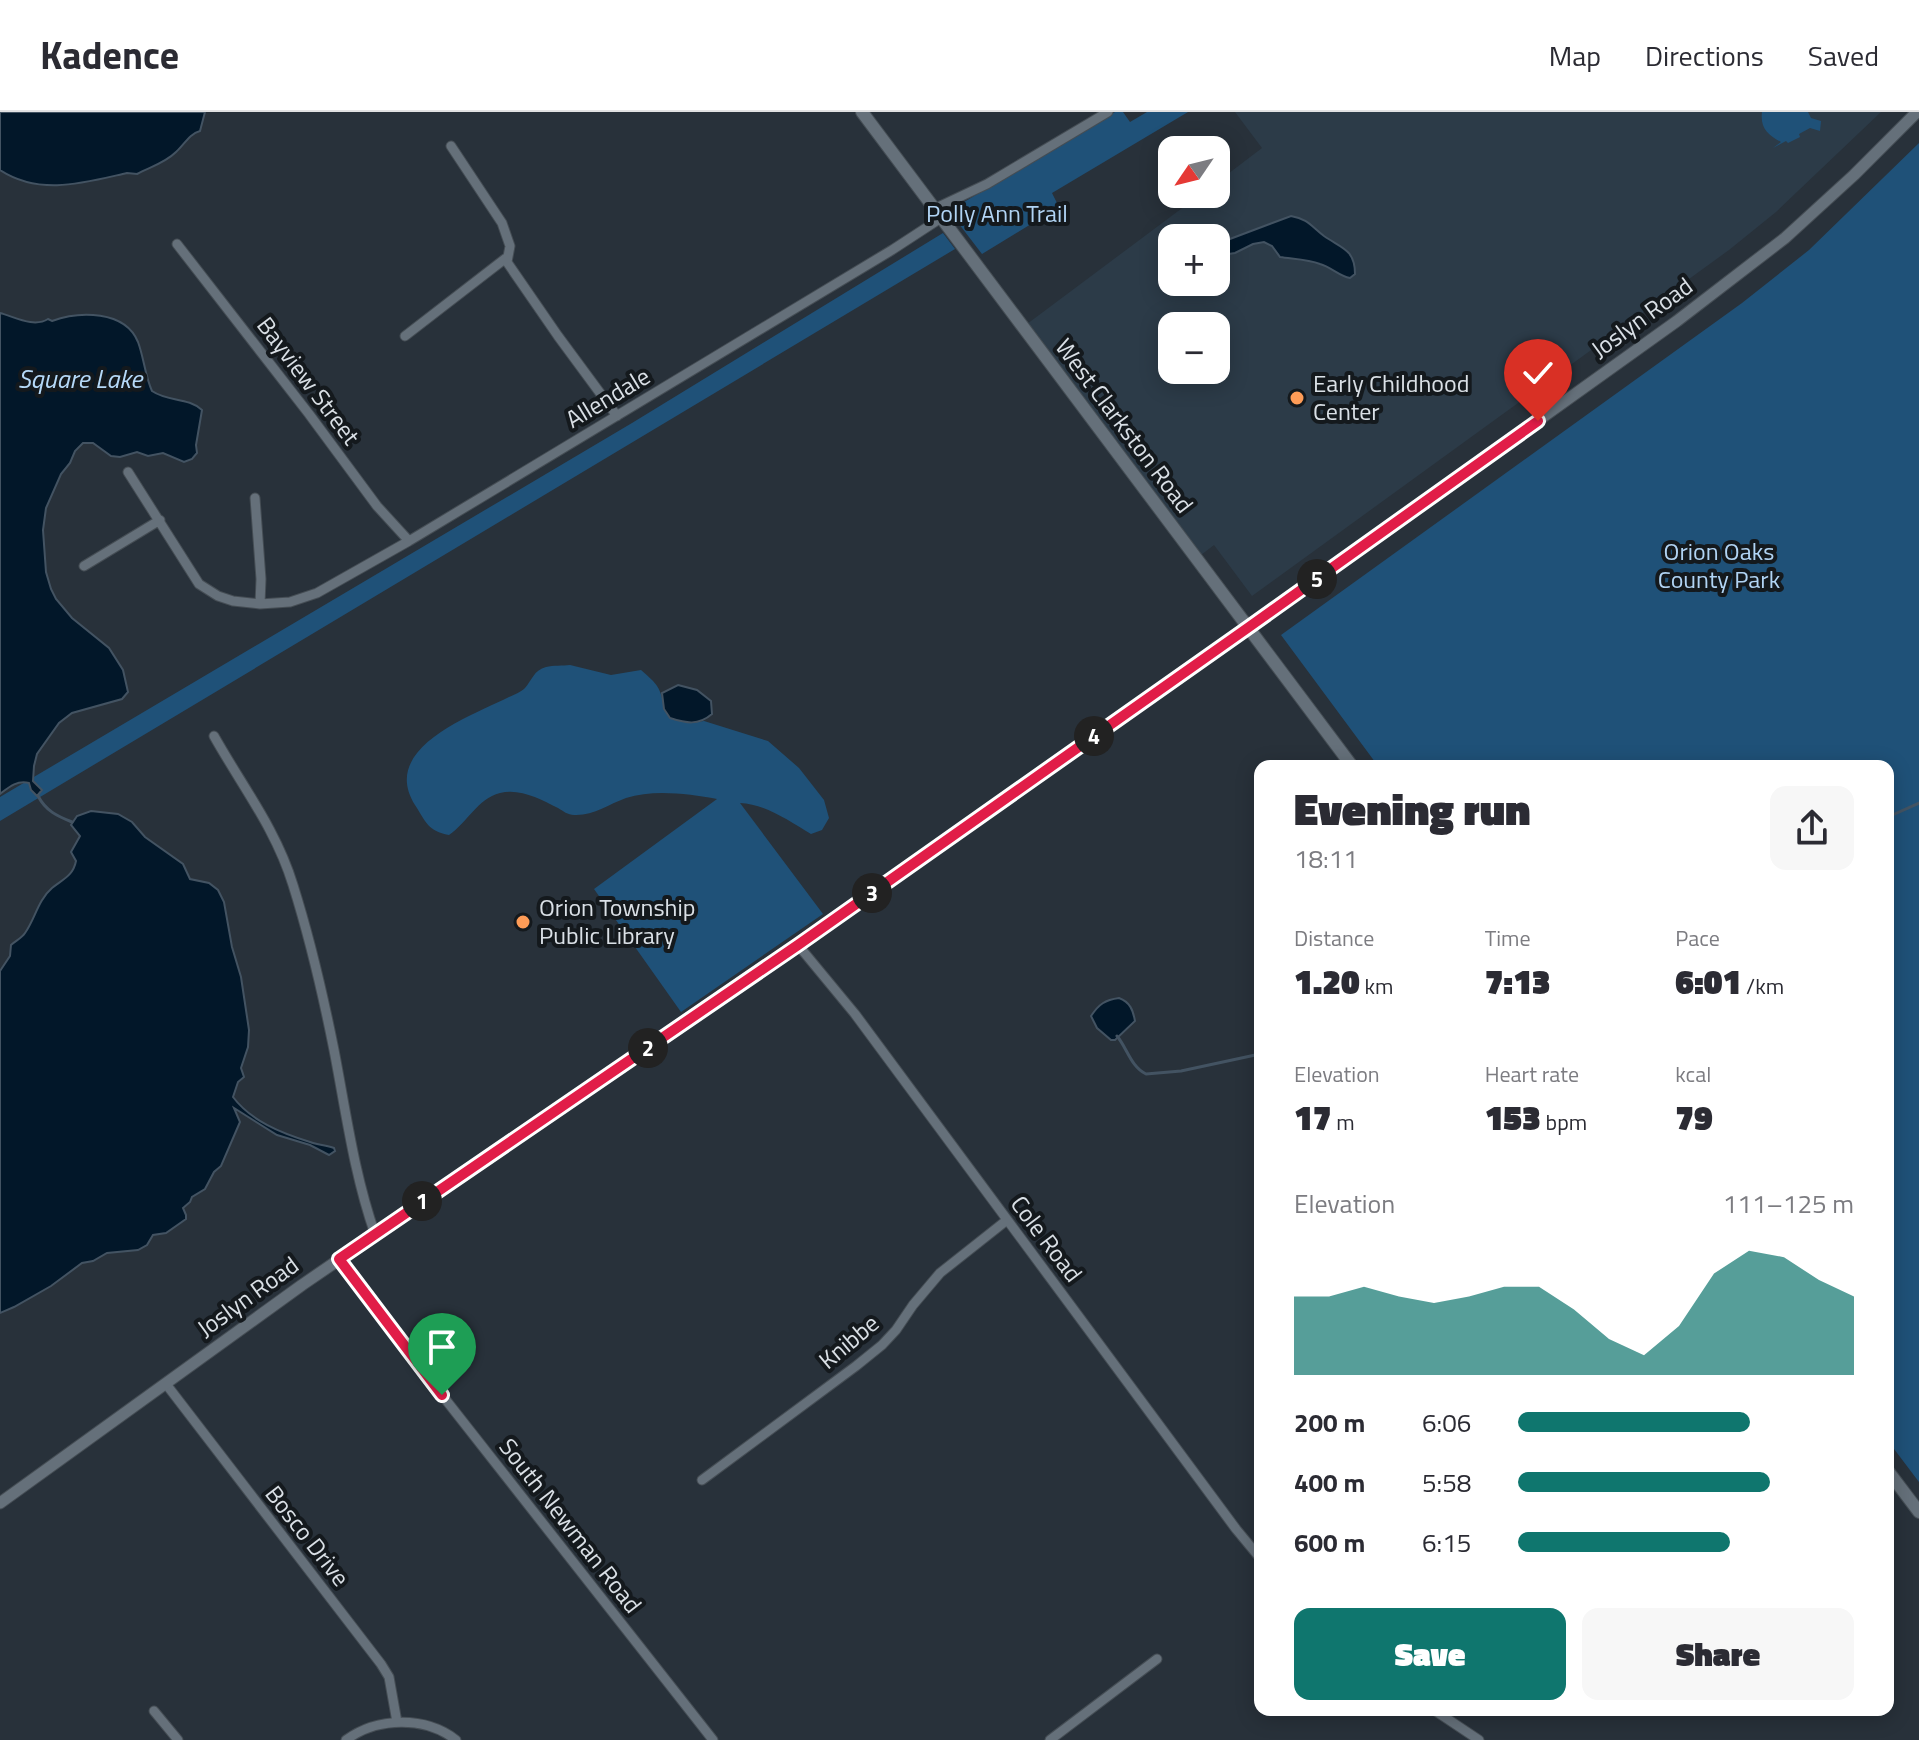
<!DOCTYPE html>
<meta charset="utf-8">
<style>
body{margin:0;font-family:"Titillium Web",sans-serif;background:#f7f7f7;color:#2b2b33;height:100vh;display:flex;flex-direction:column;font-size:30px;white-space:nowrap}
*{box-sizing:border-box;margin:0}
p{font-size:26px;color:#7c7c81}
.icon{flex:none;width:44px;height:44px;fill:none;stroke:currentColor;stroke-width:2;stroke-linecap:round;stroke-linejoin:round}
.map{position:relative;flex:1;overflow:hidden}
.side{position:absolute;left:1254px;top:648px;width:640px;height:956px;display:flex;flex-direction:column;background:#fff;border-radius:16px;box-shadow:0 4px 20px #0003}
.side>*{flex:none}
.needle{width:52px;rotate:235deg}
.controls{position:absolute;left:1158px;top:24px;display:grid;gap:16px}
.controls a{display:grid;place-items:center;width:72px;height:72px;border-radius:16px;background:#fff;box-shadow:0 4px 20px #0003;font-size:40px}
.pin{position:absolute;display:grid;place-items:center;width:68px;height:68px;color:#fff;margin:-82px -34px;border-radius:50% 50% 50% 0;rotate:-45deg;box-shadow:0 0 8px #0007}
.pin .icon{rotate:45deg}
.km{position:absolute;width:40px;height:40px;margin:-20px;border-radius:50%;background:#222;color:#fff;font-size:22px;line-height:40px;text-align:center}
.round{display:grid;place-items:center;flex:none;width:84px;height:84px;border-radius:16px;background:#f7f7f7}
.overview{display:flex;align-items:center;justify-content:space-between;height:136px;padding:0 40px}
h1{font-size:44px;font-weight:800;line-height:60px}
.figures{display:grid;grid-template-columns:repeat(3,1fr);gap:12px;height:136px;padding:8px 40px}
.figures div{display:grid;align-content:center}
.figures b{font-size:34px;font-weight:800}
.figures small{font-size:22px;font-weight:400}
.figures p{font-size:22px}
.chart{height:224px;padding:16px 40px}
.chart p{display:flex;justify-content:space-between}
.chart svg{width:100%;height:144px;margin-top:8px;fill:#0f766e;opacity:.7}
.primary-button{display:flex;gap:16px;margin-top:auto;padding:16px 40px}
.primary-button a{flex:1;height:92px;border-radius:16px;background:#0f766e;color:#fff;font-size:32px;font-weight:800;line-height:92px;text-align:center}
.primary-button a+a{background:#f7f7f7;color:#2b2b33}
ul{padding:0 40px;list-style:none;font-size:26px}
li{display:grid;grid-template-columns:128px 96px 1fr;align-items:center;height:60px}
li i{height:20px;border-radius:10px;background:#0f766e}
header{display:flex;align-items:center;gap:48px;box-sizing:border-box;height:112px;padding:0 40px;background:#fff;border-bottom:2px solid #e1e1e2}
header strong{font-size:38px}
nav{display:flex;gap:44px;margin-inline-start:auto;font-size:28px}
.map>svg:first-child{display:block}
</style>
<header>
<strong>Kadence</strong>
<nav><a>Map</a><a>Directions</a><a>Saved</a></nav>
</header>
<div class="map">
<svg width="1919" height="1628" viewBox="0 0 1919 1628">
<rect width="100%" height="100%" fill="#28313a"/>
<path fill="#2c3b48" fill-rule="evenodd" d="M1235,0H1881L1776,100L1729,138L1252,484L1214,433L1201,443L1027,212L1201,82H1216V71L1262,36ZM1172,126H1216V170H1172ZM1172,214H1216V258H1172Z"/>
<path fill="#1f5178" d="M1115,0H1123L1130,10L1147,0H1188L1052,81L1059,95L982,142L949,99Z
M1762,0H1808L1811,6L1821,9L1820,19L1810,16L1799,22L1800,25L1788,31L1786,29L1773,36L1781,30C1768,23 1760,16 1762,0Z
M1919,31V1370L1888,1329V654H1378L1281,523L1742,191L1809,138Z
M943,121L955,137L0,709V685L632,311Z
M570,553L611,563L641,558C657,572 661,575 664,597L689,611L704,609L768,629L799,656L824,688L829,706L822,718L811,722C789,709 765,692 740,691L823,802L681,900L594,777L717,687C689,682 654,677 626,686C609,692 593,704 574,703C568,703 563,699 558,696C540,687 520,676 500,681C477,687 468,710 449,723C428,719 426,710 415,693C379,636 471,604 509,585C514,583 521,580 525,576C532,568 534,558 546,555C553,553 563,554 570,553Z"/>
<path fill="#021729" stroke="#435362" stroke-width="2" d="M0,0H205L200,19C189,22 185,32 176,40C165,51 150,55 137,62L127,61C83,71 40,84 0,58Z
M1291,104C1308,107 1311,114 1324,124C1341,136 1355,137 1355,162L1350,166C1339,164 1331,155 1320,152C1308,147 1293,147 1280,145L1272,134L1264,130L1253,132L1235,141L1216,144V134L1222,130Z
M0,201C15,205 34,216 48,207L52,209C79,199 125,198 138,230C144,246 145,264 152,279C168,290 188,285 202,298L196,333L197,341L192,347L184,350L163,341L148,344L137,340L120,345L111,344L93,331H83L75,339L70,351L61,362L46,396L43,418L46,460L51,477L56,487L72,506L109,536L123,558L128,580L122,587L72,601L59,611L37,642L34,654L33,669L42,678L37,684L31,678L29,671C17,668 9,675 0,682Z
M678,573L697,578L711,589L712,602C698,614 686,611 670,606L664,597L662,581Z
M91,699L118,702L132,710L145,725L183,752L190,767L209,771L218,778L224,790L232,835L241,865L249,918L248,935L241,956L244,965L238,970L233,985C251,1009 281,1021 310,1030C318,1033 326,1033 334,1036L335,1039L329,1043L310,1033L277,1023L234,996L240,1010L221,1054L214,1060L205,1077L192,1085L190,1090L183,1096L186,1103V1107L166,1121L153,1123L147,1133L138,1138L107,1141L93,1149L82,1151L51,1174L14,1195L0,1201V859L10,844L11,833C15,829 22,826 25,821C35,807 38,788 52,776C63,767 73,764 76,749L71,740L80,724L71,713L77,704Z
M1119,886C1130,890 1133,898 1135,909L1115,928H1111L1097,916L1091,904C1099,892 1105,888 1119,886Z"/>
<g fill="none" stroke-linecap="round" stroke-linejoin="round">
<path stroke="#435362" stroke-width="3" d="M38,684C46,699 57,704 72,710
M1888,705L1919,691
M1117,924C1127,936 1131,955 1146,962L1181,959L1260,942"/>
<defs>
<path id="minor" d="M451,34L502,111L510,134L507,150L558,224L617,304
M934,97L987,72L1108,0
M177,132L309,302L377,394L409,429
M405,224L506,146
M128,360L199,472L218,484L233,489L260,492L290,490L317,481L409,429L892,138L941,106
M255,386L261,467L260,492
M84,454L160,408
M214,624C242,674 276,717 293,773C310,827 323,883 334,938C346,1000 354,1062 375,1122
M798,833L855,902L1236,1417L1260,1446
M339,1147L442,1283L713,1628
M166,1272L381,1552L389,1565L397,1610
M702,1368L856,1254L882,1233L896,1218L913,1193L940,1161L1007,1108
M1434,1598L1479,1628
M154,1599L178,1628
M346,1628C377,1605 425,1604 456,1628
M1050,1628L1157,1547"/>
<path id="tertiary" d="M0,1391L302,1173L798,833L1249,515L1677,209L1785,126L1854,63L1917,0"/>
<path id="secondary" d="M862,0L1352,654
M1888,1359L1919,1400"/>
</defs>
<use href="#minor" stroke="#454d54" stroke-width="11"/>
<use href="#tertiary" stroke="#454d54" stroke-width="13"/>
<use href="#secondary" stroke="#454d54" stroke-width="14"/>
<use href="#minor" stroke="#65707a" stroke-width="9"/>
<use href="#tertiary" stroke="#65707a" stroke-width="11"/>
<use href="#secondary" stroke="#65707a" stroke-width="12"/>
</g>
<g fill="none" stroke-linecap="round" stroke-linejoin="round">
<defs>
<path id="route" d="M442,1283L339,1147L798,833L1249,515L1538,309"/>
</defs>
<use href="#route" stroke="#fff" stroke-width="16"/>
<use href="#route" stroke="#e11d48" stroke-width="10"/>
</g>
<g fill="#fe9c57" stroke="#14191d" stroke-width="3">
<circle cx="1297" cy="286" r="8"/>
<circle cx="523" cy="810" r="8"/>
</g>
<g text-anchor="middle" stroke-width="8" stroke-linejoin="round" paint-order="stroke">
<g font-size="24" fill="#b1d4f4" stroke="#14191d">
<text x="997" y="110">Polly Ann Trail</text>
<text x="1719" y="448">Orion Oaks<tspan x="1719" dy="28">County Park</tspan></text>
</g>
<g font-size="24" fill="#dae0e6" stroke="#14191d">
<text transform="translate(1642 206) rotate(-36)" y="8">Joslyn Road</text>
<text transform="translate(308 269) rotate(53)" y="8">Bayview Street</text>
<text transform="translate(608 286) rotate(-31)" y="8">Allendale</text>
<text transform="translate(1124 314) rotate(53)" y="8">West Clarkston Road</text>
<text transform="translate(1046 1127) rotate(53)" y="8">Cole Road</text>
<text transform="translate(248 1185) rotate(-36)" y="8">Joslyn Road</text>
<text transform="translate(849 1230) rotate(-40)" y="8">Knibbe</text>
<text transform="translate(570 1414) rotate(52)" y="8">South Newman Road</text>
<text transform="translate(307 1424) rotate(52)" y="8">Bosco Drive</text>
</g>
<g font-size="24" fill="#dae0e6" stroke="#14191d" text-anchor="start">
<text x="1313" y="280">Early Childhood<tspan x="1313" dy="28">Center</tspan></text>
<text x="539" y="804">Orion Township<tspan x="539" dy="28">Public Library</tspan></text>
</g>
<g font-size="26" font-style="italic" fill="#b5d9f8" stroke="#14191d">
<text x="80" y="276">Square Lake</text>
</g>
</g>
</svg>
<div class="controls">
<a><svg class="needle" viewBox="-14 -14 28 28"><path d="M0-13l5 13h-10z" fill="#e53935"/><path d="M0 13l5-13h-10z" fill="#7c7c81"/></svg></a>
<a>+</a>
<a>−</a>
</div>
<div class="pin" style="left:442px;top:1283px;background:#1e9e55"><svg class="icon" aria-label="arrive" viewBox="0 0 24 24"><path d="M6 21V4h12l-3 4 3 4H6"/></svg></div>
<div class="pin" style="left:1538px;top:309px;background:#d93025"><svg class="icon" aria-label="check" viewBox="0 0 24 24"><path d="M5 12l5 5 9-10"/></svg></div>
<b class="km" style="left:422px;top:1089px">1</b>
<b class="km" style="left:648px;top:936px">2</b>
<b class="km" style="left:872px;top:781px">3</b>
<b class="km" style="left:1094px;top:624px">4</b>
<b class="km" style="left:1317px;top:467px">5</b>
<section class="side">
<div class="overview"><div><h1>Evening run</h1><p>18:11</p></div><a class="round"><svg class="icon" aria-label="share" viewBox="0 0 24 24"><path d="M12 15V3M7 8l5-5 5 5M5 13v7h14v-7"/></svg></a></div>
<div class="figures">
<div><p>Distance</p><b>1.20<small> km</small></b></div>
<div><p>Time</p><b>7:13</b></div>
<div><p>Pace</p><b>6:01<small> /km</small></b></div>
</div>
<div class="figures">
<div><p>Elevation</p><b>17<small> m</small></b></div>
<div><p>Heart rate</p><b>153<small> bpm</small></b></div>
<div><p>kcal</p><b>79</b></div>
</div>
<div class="chart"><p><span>Elevation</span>111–125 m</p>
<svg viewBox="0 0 160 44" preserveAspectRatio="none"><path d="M0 44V20L10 20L20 17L30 20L40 22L50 20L60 17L70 17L80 24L90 33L100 38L110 29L120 13L130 6L140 8L150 15L160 20V44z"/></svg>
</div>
<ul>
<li><b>200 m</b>6:06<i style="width:69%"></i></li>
<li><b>400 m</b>5:58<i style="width:75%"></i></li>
<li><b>600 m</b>6:15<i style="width:63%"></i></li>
</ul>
<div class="primary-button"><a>Save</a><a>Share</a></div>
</section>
</div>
